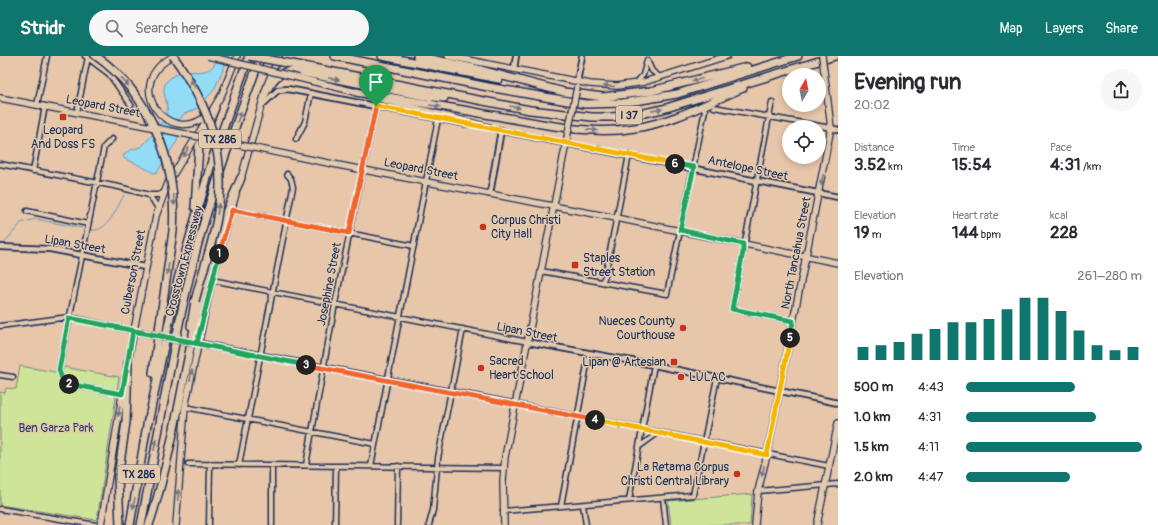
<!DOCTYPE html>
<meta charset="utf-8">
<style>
body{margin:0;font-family:Pangolin,sans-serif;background:#f7f7f7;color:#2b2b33;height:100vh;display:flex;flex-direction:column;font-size:15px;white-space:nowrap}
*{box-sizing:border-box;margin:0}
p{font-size:13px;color:#7c7c81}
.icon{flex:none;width:22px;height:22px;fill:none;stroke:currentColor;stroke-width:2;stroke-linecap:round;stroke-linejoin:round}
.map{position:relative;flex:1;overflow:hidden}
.sheet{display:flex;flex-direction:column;background:#fff;width:320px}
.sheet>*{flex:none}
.needle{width:26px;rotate:10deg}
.tools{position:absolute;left:782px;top:12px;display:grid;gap:8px}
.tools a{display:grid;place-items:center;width:44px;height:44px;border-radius:50%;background:#fff;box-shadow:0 2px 6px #0003;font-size:20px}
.pin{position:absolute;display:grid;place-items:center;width:34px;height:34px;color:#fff;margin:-41px -17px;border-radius:50% 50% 50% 0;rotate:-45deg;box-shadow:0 0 4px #0007}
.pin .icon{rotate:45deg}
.km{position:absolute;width:20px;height:20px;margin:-10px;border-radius:50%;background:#222;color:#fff;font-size:11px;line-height:20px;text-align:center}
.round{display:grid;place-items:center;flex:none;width:42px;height:42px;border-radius:21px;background:#f7f7f7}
.summary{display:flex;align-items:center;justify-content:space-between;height:68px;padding:0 16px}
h1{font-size:22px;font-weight:700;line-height:30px}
.figures{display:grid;grid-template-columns:repeat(3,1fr);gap:6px;height:68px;padding:4px 16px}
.figures div{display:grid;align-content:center}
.figures b{font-size:17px;font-weight:700}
.figures small{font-size:11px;font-weight:400}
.figures p{font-size:11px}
.chart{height:112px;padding:8px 16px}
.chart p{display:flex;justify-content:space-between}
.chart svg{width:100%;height:72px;margin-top:4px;stroke:#0f766e;stroke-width:6}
ul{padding:0 16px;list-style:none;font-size:13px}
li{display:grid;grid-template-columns:64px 48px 1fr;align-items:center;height:30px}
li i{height:10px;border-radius:5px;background:#0f766e}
header{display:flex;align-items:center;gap:24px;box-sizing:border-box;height:56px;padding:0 20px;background:#0f766e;color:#fff}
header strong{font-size:19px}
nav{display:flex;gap:22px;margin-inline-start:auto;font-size:14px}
.search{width:280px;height:36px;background:#f7f7f7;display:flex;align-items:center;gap:10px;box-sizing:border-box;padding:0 14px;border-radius:22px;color:#7c7c81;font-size:15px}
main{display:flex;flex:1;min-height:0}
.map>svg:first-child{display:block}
</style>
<header>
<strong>Stridr</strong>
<div class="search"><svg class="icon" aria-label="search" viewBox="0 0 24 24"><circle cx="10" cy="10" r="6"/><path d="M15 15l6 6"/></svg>Search here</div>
<nav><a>Map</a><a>Layers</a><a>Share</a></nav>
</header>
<main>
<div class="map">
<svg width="838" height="469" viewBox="0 0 838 469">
<rect width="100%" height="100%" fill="#e7c6a9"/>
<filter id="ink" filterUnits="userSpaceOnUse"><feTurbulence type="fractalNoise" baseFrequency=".025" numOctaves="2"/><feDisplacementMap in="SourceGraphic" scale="8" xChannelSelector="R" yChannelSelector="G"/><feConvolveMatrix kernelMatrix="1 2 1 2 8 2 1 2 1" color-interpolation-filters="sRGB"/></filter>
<g filter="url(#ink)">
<path fill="#cde499" stroke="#748a7c" d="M20,310L55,316L63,315V311L119,321L97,464L0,449V336L5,337L6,332L16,333Z
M752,438L750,469H671L668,445Z"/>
<path fill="#94dcf6" stroke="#6497b9" d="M219,0H229L214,34L198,52L184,58L179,64L177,85L157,116L154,117L137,108L125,103L123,100C128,92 138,94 144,88C151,81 161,68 166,59C172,46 154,32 173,20C192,9 209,26 219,0Z"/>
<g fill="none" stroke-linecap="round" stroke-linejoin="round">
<path stroke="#6497b9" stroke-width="1" d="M91,174C108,177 117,151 124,139
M5,186L21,167L35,163L82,172"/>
<defs>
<path id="minor" d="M85,0L109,18L131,49
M636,27L643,19L647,4L652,15L660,21
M772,46L732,253L793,265
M37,49L47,0
M714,51L831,72
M77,56L88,1
M112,83L104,91L59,314L62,323L68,328L122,338
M296,83L305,66L311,37
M0,108L119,131L149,139H159L164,136
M33,115L45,50
M149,139L158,152
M232,154L414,190
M27,155L88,168
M541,215L667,238L705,54
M212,224L528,286
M602,226L605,220L629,99
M0,270L69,261L133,275
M0,319L13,321
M515,348L829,410
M185,351L375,388
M640,390L658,377
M188,408L504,412
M239,409L293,131L291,123L287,118
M272,409V469
M306,409L335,248L376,50
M371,410L438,63
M758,435L838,428
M663,442L666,469
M629,444L654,309
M583,449L586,469
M561,450L589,298
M0,453L96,469
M503,455L693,439L717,322
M209,469L210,408
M335,469L336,410
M397,469L398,410
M429,469L433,454L438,402L463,273"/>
<path id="tertiary" d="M514,13L516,0
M577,26L582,0
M262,49L278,34L288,33L467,68
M831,72L838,74
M498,74L838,141
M490,138L501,74
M0,191L50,193L145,211
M528,286L654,309L838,347
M197,287L515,348"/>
<path id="secondary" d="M174,0C119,27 169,93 207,59
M448,0L590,28L617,30L644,26L727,0
M299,22L360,37
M0,42L136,68
M380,43L501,74
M213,53L222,38L237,0
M343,110L616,162L838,207
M240,126L267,29L279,0
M127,311L156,160L168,127L209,60
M101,469L125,321
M176,469L185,351L212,224L236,138
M504,469L503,425L505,401L567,82
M755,469L758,435L767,399L831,72L826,30
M817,469L838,367"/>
<path id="motorway" d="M335,0L488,31L585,48L623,47L677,38L798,0
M382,0L499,23
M417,0L473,12L564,36L603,41L651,35L747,11
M287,7L530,54L592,61H612L644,57L663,53L835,0
M356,36C409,44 461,54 514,63C554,70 595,79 635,72C674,66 707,47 743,32
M265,38C272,24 278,15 295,15L425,40L444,42
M195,151L199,90L215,52
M191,270L195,245
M153,317L173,175
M148,367L178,223L213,101L249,0
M120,469L118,421L126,366L128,307
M130,469L148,363
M141,469C156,393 168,316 185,240C203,158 232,78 261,0
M149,469C181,372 188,269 220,172C226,155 234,138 241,122"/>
</defs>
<use href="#minor" stroke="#1b2f5e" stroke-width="7"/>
<use href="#tertiary" stroke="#1b2f5e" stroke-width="8"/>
<use href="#secondary" stroke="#1b2f5e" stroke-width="8"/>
<use href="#motorway" stroke="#1b2f5e" stroke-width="10"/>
<use href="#minor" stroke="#e4caac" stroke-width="4"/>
<use href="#tertiary" stroke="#e4caac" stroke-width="4.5"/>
<use href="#secondary" stroke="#e4caac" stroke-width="5.5"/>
<use href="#motorway" stroke="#e4caac" stroke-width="7"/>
<defs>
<path id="tertiary-bridge" d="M140,276L193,287"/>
<path id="secondary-bridge" d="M208,0L299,22
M822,0L826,30
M136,68L343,110
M567,82L577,31"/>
<path id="motorway-bridge" d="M96,0C151,39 178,108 173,175
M173,0C209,49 228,101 217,162C212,190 202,217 195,245
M249,0L287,7"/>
</defs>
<use href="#tertiary-bridge" stroke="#1b2f5e" stroke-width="8" stroke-linecap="butt"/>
<use href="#secondary-bridge" stroke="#1b2f5e" stroke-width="8" stroke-linecap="butt"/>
<use href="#motorway-bridge" stroke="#1b2f5e" stroke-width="10" stroke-linecap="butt"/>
<use href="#tertiary-bridge" stroke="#e4caac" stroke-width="4.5"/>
<use href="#secondary-bridge" stroke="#e4caac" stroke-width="5.5"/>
<use href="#motorway-bridge" stroke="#e4caac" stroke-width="7"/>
</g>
<defs><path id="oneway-solid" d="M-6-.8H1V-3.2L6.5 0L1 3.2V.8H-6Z"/></defs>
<g fill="#757581">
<use href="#oneway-solid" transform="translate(334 23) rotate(11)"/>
<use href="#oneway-solid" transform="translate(697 24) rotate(166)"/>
<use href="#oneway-solid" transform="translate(125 26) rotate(48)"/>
<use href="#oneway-solid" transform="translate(193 28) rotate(-120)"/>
<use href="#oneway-solid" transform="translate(609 30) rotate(-178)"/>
<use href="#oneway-solid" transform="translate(435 50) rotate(9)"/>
<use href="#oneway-solid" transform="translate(515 51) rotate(10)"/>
<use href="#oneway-solid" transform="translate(657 54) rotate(-11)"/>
<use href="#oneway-solid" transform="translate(239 61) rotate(-71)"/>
<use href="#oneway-solid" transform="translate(592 74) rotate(4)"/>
<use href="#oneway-solid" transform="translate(186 96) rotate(121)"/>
<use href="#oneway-solid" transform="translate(822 124) rotate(101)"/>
<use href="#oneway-solid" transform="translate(174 144) rotate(87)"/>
<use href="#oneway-solid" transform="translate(218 153) rotate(-82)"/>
<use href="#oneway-solid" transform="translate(168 213) rotate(99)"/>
<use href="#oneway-solid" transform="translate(191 319) rotate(-79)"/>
<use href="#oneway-solid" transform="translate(119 355) rotate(99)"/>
<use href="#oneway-solid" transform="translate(155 389) rotate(-79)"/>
<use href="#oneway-solid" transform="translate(763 415) rotate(104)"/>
<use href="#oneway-solid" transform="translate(178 439) rotate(-86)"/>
<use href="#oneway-solid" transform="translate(134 447) rotate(100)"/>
</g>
</g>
<g fill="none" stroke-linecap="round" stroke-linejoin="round" filter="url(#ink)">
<defs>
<path id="split-1" d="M219,198L232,154L349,177L376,50"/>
<path id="split-2" d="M69,328L62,323L59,314L69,262L197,287L219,198"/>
<path id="split-3" d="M69,328L122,338L133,275L306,309"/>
<path id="split-4" d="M306,309L595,364"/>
<path id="split-5" d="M595,364L767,399L790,282"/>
<path id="split-6" d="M675,108L694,111L680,174L743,188V196L732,253L793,265L790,282"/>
<path id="split-7" d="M376,50L675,108"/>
</defs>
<use href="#split-1" stroke="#fff" stroke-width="8"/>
<use href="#split-2" stroke="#fff" stroke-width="8"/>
<use href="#split-3" stroke="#fff" stroke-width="8"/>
<use href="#split-4" stroke="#fff" stroke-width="8"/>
<use href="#split-5" stroke="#fff" stroke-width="8"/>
<use href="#split-6" stroke="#fff" stroke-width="8"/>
<use href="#split-7" stroke="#fff" stroke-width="8"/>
<use href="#split-1" stroke="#f0652b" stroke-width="5"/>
<use href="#split-2" stroke="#22a559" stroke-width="5"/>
<use href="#split-3" stroke="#22a559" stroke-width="5"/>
<use href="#split-4" stroke="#f0652b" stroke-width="5"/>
<use href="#split-5" stroke="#f5b400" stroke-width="5"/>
<use href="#split-6" stroke="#22a559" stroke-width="5"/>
<use href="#split-7" stroke="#f5b400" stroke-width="5"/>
</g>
<g fill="#c8321e" stroke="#e4caac" stroke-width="1.5">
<rect x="59" y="57" width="8" height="8" rx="2"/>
<circle cx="483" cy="171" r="4"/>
<rect x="571" y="205" width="8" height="8" rx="2"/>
<circle cx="683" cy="272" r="4"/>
<rect x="670" y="302" width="8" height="8" rx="2"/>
<circle cx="481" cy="312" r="4"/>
<circle cx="681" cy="321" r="4"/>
<circle cx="737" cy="418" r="4"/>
</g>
<g text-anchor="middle" stroke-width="3" stroke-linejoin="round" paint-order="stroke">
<g fill="#e4caac" stroke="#575e75" stroke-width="1">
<rect x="616" y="50" width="26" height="18" rx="3"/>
<rect x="199" y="74" width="42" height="18" rx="3"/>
<rect x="118" y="409" width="42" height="18" rx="3"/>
</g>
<g font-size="11" font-weight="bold" fill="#1b2f5e">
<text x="629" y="63">I 37</text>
<text x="220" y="87">TX 286</text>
<text x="139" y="422">TX 286</text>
</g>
<g font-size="12" fill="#1b2f5e" stroke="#e4caac">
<text transform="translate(103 50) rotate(11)" y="4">Leopard Street</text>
<text transform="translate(748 112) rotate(12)" y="4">Antelope Street</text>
<text transform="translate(421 113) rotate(11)" y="4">Leopard Street</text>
<text transform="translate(75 188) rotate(10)" y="4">Lipan Street</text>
<text transform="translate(796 197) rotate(-79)" y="4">North Tancahua Street</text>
<text transform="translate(184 205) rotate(-75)" y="4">Crosstown Expressway</text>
<text transform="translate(133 216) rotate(-79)" y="4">Culberson Street</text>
<text transform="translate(329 228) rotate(-79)" y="4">Josephine Street</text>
<text transform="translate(527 276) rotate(11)" y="4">Lipan Street</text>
</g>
<g font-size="12" fill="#1b2f5e" stroke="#e4caac" text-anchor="start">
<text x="63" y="78" text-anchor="middle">Leopard<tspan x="63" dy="14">And Doss FS</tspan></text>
<text x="491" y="168">Corpus Christi<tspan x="491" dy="14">City Hall</tspan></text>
<text x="583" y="206">Staples<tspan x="583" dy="14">Street Station</tspan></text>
<text x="675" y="269" text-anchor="end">Nueces County<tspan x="675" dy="14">Courthouse</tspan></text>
<text x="489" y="309">Sacred<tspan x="489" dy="14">Heart School</tspan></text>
<text x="666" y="310" text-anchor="end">Lipan @ Artesian</text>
<text x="689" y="325">LULAC</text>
<text x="729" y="415" text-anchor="end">La Retama Corpus<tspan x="729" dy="14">Christi Central Library</tspan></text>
</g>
<g font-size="12" fill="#2d4164" stroke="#e4caac">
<text x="56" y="376">Ben Garza Park</text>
</g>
</g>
</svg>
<div class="tools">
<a><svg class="needle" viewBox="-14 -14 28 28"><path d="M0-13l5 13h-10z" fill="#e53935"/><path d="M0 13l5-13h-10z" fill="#7c7c81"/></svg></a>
<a><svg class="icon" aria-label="locate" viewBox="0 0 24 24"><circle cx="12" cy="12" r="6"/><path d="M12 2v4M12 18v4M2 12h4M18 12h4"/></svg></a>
</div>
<div class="pin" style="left:376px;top:50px;background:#1e9e55"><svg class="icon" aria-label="arrive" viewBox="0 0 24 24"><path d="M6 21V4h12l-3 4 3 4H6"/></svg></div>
<b class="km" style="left:219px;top:198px">1</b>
<b class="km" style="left:69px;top:328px">2</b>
<b class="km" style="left:306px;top:309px">3</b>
<b class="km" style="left:595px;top:364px">4</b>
<b class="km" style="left:790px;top:282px">5</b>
<b class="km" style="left:675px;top:108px">6</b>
</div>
<section class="sheet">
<div class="summary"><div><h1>Evening run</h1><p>20:02</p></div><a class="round"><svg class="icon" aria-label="share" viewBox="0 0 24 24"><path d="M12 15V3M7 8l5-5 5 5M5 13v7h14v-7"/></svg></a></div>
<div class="figures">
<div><p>Distance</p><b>3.52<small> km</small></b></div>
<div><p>Time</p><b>15:54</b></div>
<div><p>Pace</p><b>4:31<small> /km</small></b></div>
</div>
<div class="figures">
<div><p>Elevation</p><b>19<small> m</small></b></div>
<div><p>Heart rate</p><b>144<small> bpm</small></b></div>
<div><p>kcal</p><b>228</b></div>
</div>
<div class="chart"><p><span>Elevation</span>261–280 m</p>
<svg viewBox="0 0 160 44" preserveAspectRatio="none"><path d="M5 44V36M15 44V35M25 44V33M35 44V28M45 44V25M55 44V21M65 44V21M75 44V19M85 44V13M95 44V6M105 44V6M115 44V14M125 44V26M135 44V35M145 44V38M155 44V36"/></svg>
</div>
<ul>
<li><b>500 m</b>4:43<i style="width:62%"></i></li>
<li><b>1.0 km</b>4:31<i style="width:74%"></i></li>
<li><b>1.5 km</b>4:11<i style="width:100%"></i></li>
<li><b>2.0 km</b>4:47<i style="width:59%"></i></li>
</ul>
</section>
</main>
